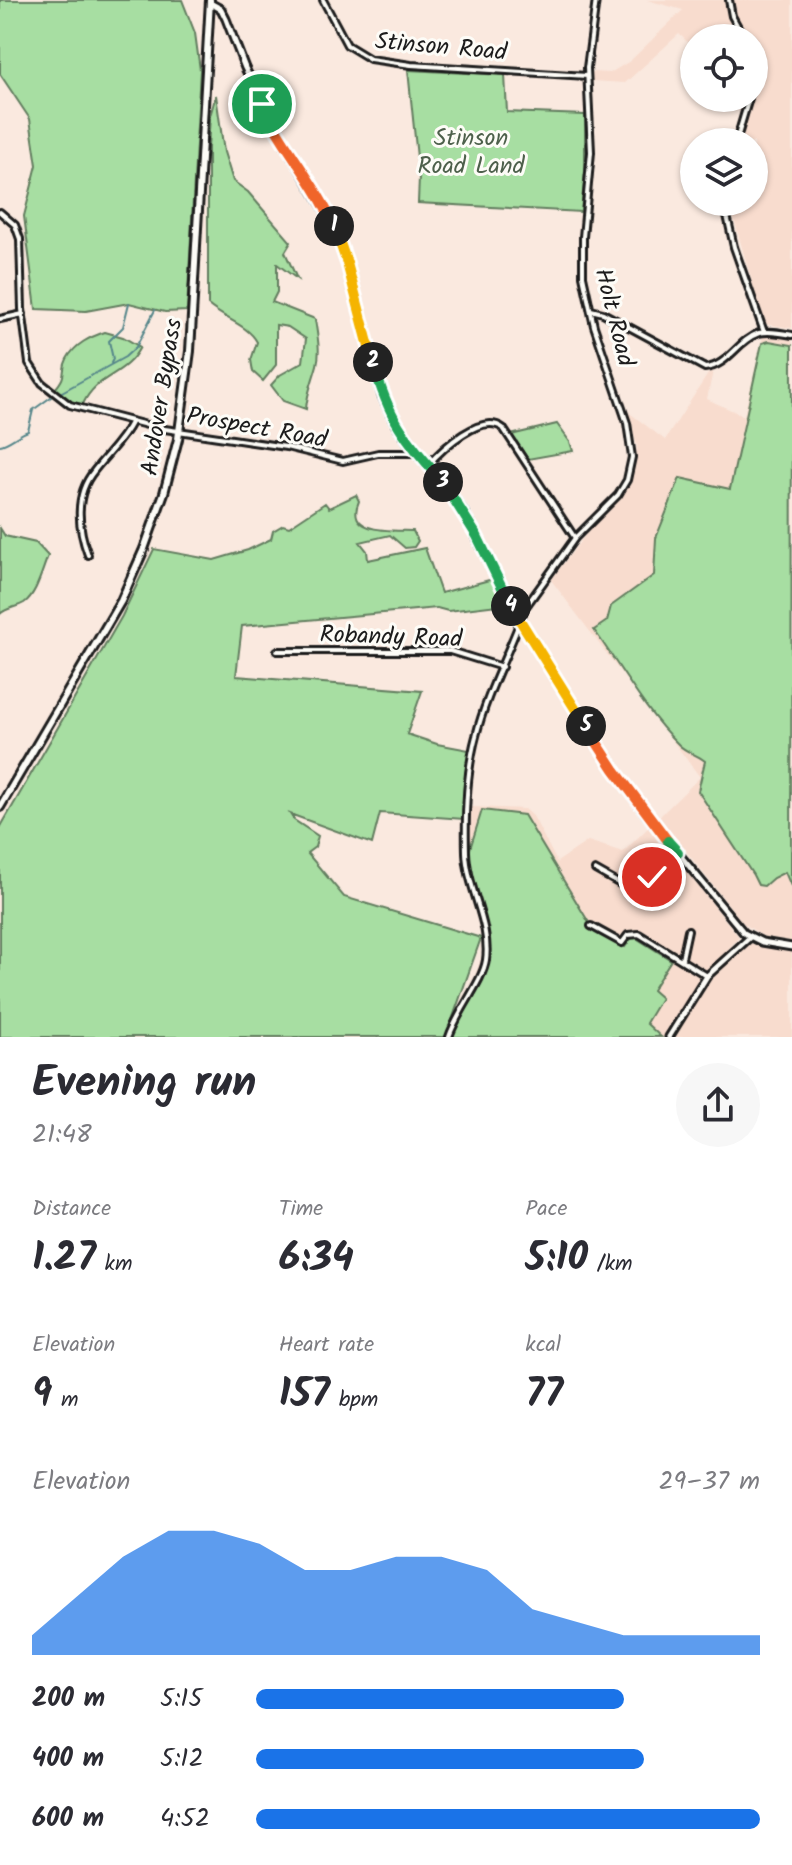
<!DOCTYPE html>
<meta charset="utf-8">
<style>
body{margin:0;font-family:Kalam,sans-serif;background:#f7f7f7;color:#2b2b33;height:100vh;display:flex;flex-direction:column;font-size:30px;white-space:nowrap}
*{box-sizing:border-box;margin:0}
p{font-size:26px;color:#7c7c81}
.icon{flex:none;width:44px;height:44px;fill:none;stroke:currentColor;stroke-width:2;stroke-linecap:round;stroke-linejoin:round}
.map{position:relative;height:1037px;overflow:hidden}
.panel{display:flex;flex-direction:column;background:#fff;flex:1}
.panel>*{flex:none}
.controls{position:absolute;left:680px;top:24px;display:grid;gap:16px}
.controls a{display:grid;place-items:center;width:88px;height:88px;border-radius:50%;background:#fff;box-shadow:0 2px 6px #0004;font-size:40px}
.pin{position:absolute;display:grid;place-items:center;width:68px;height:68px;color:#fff;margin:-34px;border:4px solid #fff;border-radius:50%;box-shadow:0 2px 8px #0007}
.km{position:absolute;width:40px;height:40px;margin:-20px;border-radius:50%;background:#222;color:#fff;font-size:22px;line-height:40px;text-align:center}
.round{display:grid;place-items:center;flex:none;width:84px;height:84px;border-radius:42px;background:#f7f7f7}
.overview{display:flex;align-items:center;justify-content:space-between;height:136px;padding:0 32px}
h1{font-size:44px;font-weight:700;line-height:60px}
.stats{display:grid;grid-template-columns:repeat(3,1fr);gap:12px;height:136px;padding:8px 32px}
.stats div{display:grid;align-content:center}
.stats b{font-size:40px;font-weight:700}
.stats small{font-size:22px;font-weight:400}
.stats p{font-size:22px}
.chart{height:224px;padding:16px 32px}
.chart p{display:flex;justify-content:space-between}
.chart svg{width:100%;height:144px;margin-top:8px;fill:#1a73e8;opacity:.7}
ul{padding:0 32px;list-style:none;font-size:26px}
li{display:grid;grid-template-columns:128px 96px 1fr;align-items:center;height:60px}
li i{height:20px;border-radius:10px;background:#1a73e8}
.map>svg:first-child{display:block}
</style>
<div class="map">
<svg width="792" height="1037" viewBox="0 0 792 1037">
<rect width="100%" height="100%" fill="#fae9df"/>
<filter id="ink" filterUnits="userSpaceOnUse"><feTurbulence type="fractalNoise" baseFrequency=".0125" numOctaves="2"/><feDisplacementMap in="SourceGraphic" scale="16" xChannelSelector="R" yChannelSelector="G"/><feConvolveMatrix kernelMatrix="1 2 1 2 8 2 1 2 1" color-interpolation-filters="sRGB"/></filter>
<g filter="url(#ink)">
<path fill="#f8dcce" d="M647,0H792V328L764,324L731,209V202H754V142H737L741,98H754V38H694V48L679,34L625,83L592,81V72L610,73L630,61L683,10Z
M771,335L792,337V941L764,937L743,923L659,817L700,777L551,580L590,529L618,502L631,482L637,446L627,411L665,440L708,374L713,371L707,399L744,416L763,336Z
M471,807L525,809L533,816L557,862L588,841L623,852L650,826L739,937L693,989L665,1037H453L488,940L469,836Z
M748,943L792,952V1037H672L701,987L727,960Z"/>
<path fill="#a7dea2" stroke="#627d5f" stroke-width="2" d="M0,0H182L195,33L200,70L187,311L165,312L129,303L86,311L36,309L24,216L37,165L30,119L0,74Z
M408,70L505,75L507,112L585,115V171L581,212L418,203L419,177Z
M216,95L224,152L233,181L248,192L291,242L285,252L297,279L277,264V292L272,302L315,319C317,334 321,350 317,365C313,380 307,393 306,409L283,401L271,385L280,375L303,362L306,339L288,327L276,325V365L263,381L253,372L251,360L257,342C248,325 224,319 208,305V148L210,116Z
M105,332L123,337L140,347C125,377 98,373 83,404L73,403L55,389C69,373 60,372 67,359C75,344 90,337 105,332Z
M769,341L792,345L791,886L785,872L773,878L764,886L758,885L753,875L698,791L705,761C697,754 687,753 679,745C646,713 621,668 594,630L607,621L611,606L654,575L656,538L680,478L730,489L762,343Z
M557,424L570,442L573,451L528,459L511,435Z
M356,495L359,501C344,535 395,530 413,531L418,541L414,547L405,548L390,535L360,542L367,551L368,560L425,548L441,593L493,579L506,604L448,611L437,608L242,626L236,676L422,691L407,734L437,744L469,750L464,819L380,813L372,844L290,814L294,820L318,836L315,847L307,853L344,897L481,938L446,1037H0V828L122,616L154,549L214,560L248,550L271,539L273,531L283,525L289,527L325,503L329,508Z
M0,528L5,536L36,543L48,556C42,570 37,594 24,603C16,608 7,607 0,614Z
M482,810L524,815L591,926L625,947L633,936L671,960L652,990L661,998L646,1023L661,1037H450L463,1004L479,980L486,962V946L468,871L469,852Z"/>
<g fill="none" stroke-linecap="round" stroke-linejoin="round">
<path stroke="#55868a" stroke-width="2" d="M111,363L113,359L109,341L123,327L129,303
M60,393L125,357L136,347L155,310
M0,445C7,445 19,434 28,431L33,410L51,397"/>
<defs>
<path id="street" d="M323,0L347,45L370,59L411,65L587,76
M729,0L732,16L744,38
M754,74V76
M736,142L749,98
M724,202L734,247L764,332
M0,212L15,225L20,239L22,309L29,363L42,383L70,405L158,428L286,447L343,461L378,453H417
M591,310L603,313L705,368C727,367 738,340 759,333C769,330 782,333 792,335
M0,319L23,314
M428,465C442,449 481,412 503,428L575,538
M88,555C78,528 74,495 94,471C107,454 122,441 132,421
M514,612L527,605L575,538L618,495L627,480L632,457L627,423L594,326L583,276V237L591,152L587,68L596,0
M277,651H450L502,667
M595,870L634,892L678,852
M591,926L622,943L628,935L639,934L707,976
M682,958L688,930
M449,1037C457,1012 483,981 486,960C491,924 467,888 466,852C465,814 466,773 476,736C487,691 511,649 526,605"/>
<path id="secondary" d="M210,3L221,9L226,19L245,68L273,125L332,222L347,263L382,396L393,419L409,444L449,490L464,512L514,612L614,769L646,814L744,933L762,942L792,947
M669,1037L707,976L749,938"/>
<path id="primary" d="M0,807L121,601L144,549L164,493L178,439L190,351L210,0"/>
</defs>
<use href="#street" stroke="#1c1c1c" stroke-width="10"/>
<use href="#secondary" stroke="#1c1c1c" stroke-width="11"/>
<use href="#primary" stroke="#1c1c1c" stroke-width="12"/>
<use href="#street" stroke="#fdfcf7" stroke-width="4"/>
<use href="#secondary" stroke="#fdfcf7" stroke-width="5"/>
<use href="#primary" stroke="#fdfcf7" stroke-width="6"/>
</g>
</g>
<g fill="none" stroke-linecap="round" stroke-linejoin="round" filter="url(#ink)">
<defs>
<path id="split-1" d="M262,104C283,147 315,182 334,226"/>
<path id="split-2" d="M334,226L347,263L373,362"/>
<path id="split-3" d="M373,362C389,420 404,437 443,482"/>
<path id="split-4" d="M443,482L477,536L511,606"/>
<path id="split-5" d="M511,606L586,726"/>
<path id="split-6" d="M586,726L614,769L668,841"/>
<path id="split-7" d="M652,877L678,852L668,841"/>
</defs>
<use href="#split-1" stroke="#fff" stroke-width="16"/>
<use href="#split-2" stroke="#fff" stroke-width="16"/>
<use href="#split-3" stroke="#fff" stroke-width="16"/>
<use href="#split-4" stroke="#fff" stroke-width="16"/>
<use href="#split-5" stroke="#fff" stroke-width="16"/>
<use href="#split-6" stroke="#fff" stroke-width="16"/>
<use href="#split-7" stroke="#fff" stroke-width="16"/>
<use href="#split-1" stroke="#f0652b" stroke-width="10"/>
<use href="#split-2" stroke="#f5b400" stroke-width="10"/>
<use href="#split-3" stroke="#22a559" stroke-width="10"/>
<use href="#split-4" stroke="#22a559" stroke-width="10"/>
<use href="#split-5" stroke="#f5b400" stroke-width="10"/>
<use href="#split-6" stroke="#f0652b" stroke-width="10"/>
<use href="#split-7" stroke="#22a559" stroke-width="10"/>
</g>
<g text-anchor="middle" stroke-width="6" stroke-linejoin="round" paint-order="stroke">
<g font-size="24" fill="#1c1c1c" stroke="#fdfcf7">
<text transform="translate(441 46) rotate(5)" y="8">Stinson Road</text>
<text transform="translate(615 317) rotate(76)" y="8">Holt Road</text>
<text transform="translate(161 397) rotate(-81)" y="8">Andover Bypass</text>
<text transform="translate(257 427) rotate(10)" y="8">Prospect Road</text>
<text transform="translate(391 636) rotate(2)" y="8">Robandy Road</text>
</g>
<g font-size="24" fill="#4d604b" stroke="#fdfcf7">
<text x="471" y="145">Stinson<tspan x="471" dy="28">Road Land</tspan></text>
</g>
</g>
</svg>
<div class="controls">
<a><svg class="icon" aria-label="locate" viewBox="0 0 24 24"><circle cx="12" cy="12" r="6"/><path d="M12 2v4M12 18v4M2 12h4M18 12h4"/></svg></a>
<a><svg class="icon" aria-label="layers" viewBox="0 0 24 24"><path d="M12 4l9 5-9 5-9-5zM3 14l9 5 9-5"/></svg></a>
</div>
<div class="pin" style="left:262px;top:104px;background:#1e9e55"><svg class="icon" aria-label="arrive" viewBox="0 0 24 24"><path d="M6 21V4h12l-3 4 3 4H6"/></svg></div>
<div class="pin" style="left:652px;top:877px;background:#d93025"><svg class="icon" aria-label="check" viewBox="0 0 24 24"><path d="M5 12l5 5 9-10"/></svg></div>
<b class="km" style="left:334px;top:226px">1</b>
<b class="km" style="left:373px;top:362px">2</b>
<b class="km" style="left:443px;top:482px">3</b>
<b class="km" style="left:511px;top:606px">4</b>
<b class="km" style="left:586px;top:726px">5</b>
</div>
<section class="panel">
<div class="overview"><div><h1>Evening run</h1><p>21:48</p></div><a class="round"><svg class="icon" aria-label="share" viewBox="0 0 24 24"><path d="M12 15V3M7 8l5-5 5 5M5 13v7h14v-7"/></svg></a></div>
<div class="stats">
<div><p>Distance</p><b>1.27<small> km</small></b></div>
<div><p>Time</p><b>6:34</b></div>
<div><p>Pace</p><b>5:10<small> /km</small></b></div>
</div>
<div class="stats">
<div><p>Elevation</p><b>9<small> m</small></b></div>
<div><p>Heart rate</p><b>157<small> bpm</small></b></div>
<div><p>kcal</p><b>77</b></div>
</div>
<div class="chart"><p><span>Elevation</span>29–37 m</p>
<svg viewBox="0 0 160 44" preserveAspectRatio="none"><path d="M0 44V38L10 26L20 14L30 6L40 6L50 10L60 18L70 18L80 14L90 14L100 18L110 30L120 34L130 38L140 38L150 38L160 38V44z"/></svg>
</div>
<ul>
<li><b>200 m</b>5:15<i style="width:73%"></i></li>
<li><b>400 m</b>5:12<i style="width:77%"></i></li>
<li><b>600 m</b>4:52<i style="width:100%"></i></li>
</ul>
</section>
